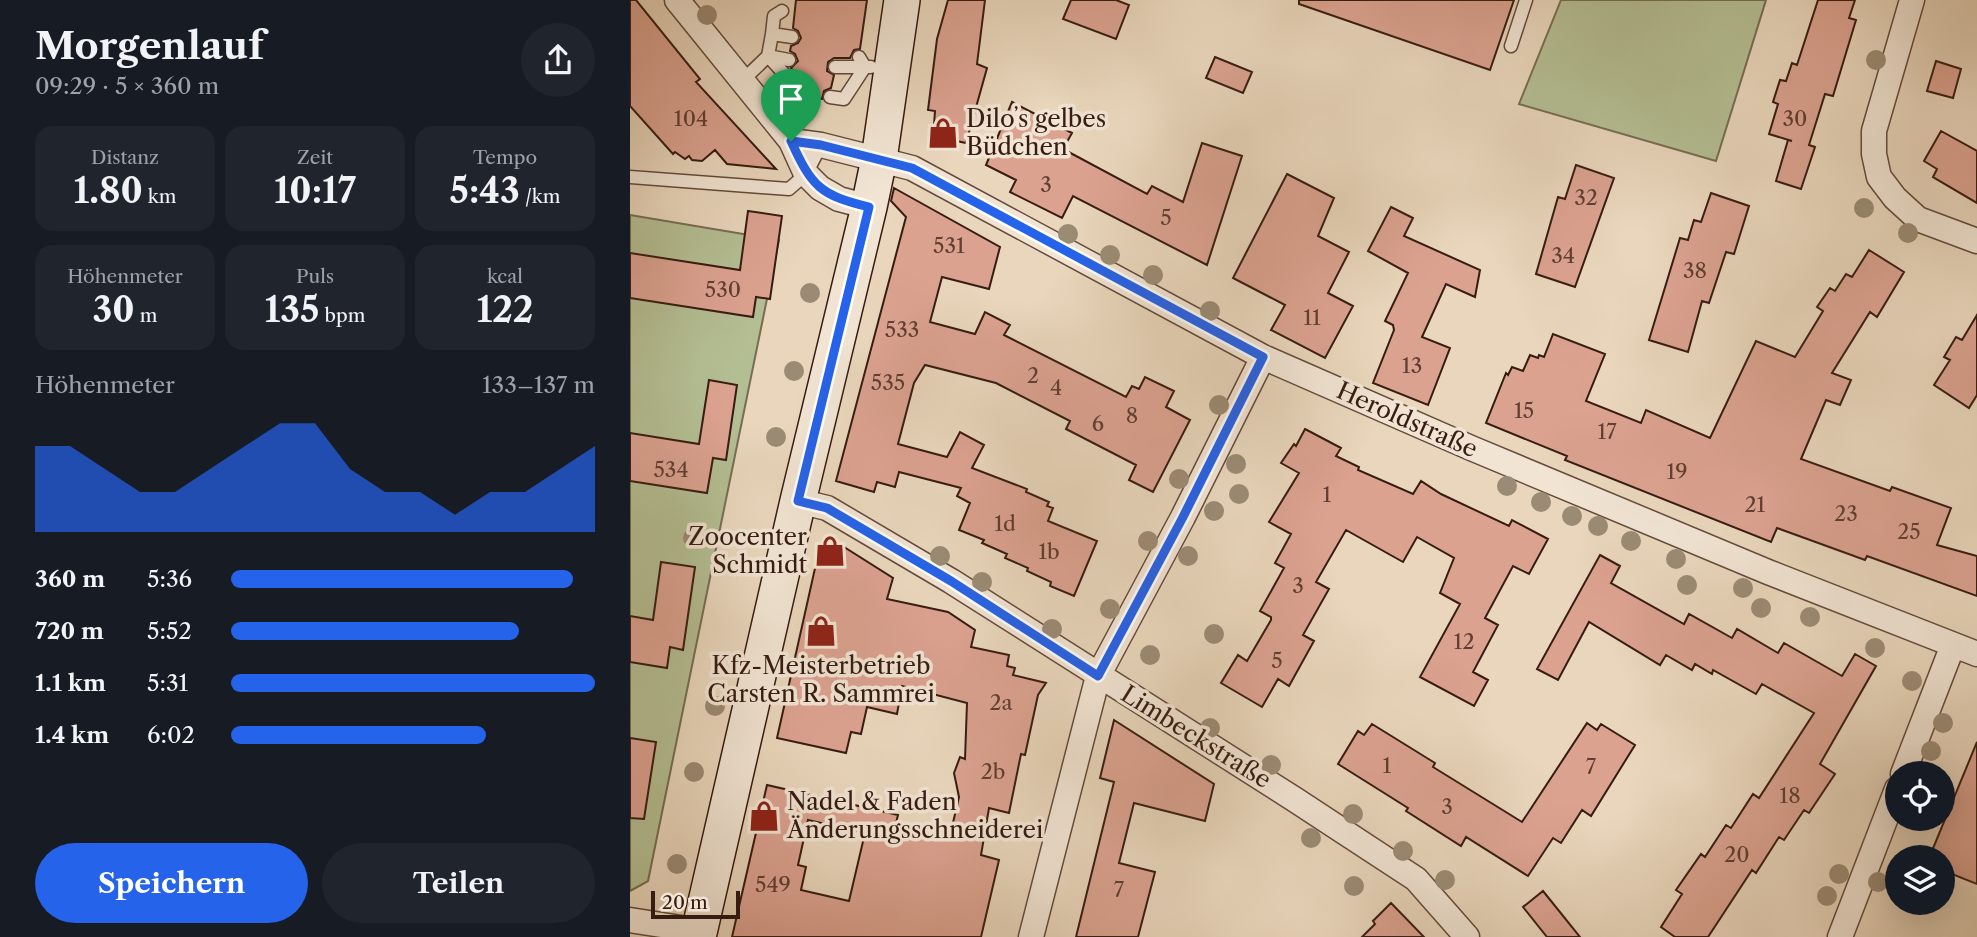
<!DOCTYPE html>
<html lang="de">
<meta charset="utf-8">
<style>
body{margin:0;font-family:"Libre Caslon Text",serif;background:#20242c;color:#f1f3f6;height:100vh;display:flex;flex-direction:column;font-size:26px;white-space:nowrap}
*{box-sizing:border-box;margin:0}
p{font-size:23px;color:#9ea1a6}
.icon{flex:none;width:38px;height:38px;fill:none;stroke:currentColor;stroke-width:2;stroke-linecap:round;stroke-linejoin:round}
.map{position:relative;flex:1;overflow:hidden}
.drawer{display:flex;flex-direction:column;background:#171b24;width:630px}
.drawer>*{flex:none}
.controls{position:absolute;left:1255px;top:761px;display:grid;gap:14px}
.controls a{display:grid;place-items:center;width:70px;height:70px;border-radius:50%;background:#171b24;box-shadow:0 7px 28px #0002;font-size:35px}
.scale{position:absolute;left:21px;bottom:18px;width:89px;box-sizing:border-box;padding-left:7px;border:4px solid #371c12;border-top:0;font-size:19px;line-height:24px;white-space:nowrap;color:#371c12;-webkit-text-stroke:5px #f1e4d3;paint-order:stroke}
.pin{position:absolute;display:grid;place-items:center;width:60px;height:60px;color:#fff;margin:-72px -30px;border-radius:50% 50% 50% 0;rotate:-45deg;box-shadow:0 0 7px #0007}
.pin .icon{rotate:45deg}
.round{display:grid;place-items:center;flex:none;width:74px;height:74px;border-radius:37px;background:#20242c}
.overview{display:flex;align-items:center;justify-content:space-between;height:119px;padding:0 35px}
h1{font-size:38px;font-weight:700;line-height:52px}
.figures{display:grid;grid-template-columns:repeat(3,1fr);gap:10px;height:119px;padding:7px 35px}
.figures div{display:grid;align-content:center;border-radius:18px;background:#20242c;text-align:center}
.figures b{font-size:35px;font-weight:700}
.figures small{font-size:19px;font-weight:400}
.figures p{font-size:19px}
.chart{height:196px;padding:14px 35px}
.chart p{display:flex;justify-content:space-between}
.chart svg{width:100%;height:126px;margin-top:7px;fill:#2563eb;opacity:.7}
.primary-button{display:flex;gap:14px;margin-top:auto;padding:14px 35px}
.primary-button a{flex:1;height:80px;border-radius:42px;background:#2563eb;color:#fff;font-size:28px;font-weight:700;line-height:80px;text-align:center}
.primary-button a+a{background:#20242c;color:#f1f3f6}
ul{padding:0 35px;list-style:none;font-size:23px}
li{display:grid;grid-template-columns:112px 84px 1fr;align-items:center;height:52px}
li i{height:18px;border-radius:9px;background:#2563eb}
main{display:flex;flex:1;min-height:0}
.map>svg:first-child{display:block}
</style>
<main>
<section class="drawer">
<div class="overview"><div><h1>Morgenlauf</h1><p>09:29 · 5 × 360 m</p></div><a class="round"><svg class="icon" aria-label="share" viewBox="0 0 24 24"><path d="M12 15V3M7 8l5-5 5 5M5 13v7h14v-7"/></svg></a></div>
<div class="figures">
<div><p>Distanz</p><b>1.80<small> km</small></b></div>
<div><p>Zeit</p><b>10:17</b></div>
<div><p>Tempo</p><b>5:43<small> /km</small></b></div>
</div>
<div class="figures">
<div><p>Höhenmeter</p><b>30<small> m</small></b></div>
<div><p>Puls</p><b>135<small> bpm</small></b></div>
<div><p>kcal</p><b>122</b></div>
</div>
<div class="chart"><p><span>Höhenmeter</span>133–137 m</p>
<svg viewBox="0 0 160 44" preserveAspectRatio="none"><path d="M0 44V14L10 14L20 22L30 30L40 30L50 22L60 14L70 6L80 6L90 22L100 30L110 30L120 38L130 30L140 30L150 22L160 14V44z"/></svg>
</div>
<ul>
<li><b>360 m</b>5:36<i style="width:94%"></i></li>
<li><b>720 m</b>5:52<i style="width:79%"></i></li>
<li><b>1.1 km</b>5:31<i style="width:100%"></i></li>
<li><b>1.4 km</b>6:02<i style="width:70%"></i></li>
</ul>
<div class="primary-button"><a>Speichern</a><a>Teilen</a></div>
</section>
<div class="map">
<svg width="1347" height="937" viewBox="0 0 1347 937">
<rect width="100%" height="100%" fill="#e9d6bc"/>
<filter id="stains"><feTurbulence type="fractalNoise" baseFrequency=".00286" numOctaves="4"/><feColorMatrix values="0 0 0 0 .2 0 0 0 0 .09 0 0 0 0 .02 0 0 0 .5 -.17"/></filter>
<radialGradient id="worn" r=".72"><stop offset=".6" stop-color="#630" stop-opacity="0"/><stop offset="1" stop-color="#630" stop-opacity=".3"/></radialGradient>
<path fill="#b4be93" stroke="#766d52" stroke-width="2" d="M931,0H1136L1086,161L889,104Z
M0,215L149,240L18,881L0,891Z"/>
<path fill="#dba290" stroke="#371c12" stroke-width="2" fill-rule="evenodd" d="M0,0H6L70,79L66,82L146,169L97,164L85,150L72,161L62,160L59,156L55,159L45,152L43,154L0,106Z
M166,0H237L230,49L224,50L220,58H204L198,62L197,71L204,75L201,88L194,91L192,99L164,95L156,87L165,80V75L161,68L168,61L165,54L160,51L161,46L168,43L171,38L168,31L163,28Z
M318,0H355L347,64L357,68L336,143L308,137L310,127L304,125L305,111L298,110L307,39Z
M441,0H486L499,5L486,39L433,19Z
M669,0H884L860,70L669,4Z
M1188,0H1225L1219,18L1226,20L1203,96L1195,94L1179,145L1185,147L1171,189L1146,181L1158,140L1162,141L1139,134L1148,104L1143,102L1150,80L1156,81L1162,63L1167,65Z
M585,57L622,72L613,93L576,78Z
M1306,61L1331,69L1323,98L1297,91Z
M382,102L442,133L433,149L517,194L522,186L553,202L572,143L612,156L577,265L443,196L432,218L380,192L386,180L356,165Z
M1311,131L1347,151V203L1303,177L1307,169L1294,161Z
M946,165L984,178L945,287L906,274L928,197L935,199Z
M657,174L704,198L688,236L719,252L698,293L723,306L695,358L641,330L655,305L603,278Z
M264,188L370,247L359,289L312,277L300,322L345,334L355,312L380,325L374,335L496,397L502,386L509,389L515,377L544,391L536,407L560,420L523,492L499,480L506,465L436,429L440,421L366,383L295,365L284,383L268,444L317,457L330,432L354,445L342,468L397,489L396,492L419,502L417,506L423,508L418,521L467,541L444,596L420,586L421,582L397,571L398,568L375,558L377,554L352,543L354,540L329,530L340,503L327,496L331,488L269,472L265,487L247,482L244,492L206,481L276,217L261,201Z
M1081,193L1119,206L1104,254L1096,252L1079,303L1072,301L1058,352L1019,340L1050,238L1058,240L1064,220L1071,222Z
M761,207L783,218L774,236L850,270L845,297L816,284L792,337L820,348L798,405L743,383L764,330L763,325L755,321L778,273L738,251Z
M118,211L152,216L140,299L126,297L123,317L0,298V253L110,270Z
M1239,250L1274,272L1247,317L1240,312L1202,373L1221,380L1210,405L1196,400L1171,459L1260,491L1262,487L1321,508L1307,545L1347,556V596L1237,556L1235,560L1147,528L1141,542L935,460L937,456L856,423L876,373L878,375L882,367L893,371L900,355L908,358L909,355L914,357L923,334L975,354L956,401L1011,423L1016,410L1080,438L1126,341L1165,357L1193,311L1187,307L1200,288L1205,291L1216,274L1222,277Z
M1347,315V395L1339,408L1304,385L1320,360L1314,357L1326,337L1332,340Z
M79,380L107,385L96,460L83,458L77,493L0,481V433L69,444Z
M675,429L711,448L706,456L729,467L728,470L783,494L791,481L811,494L879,526L882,520L918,539L899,574L883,566L855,618L868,625L843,672L858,680L844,706L790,677L830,604L810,593L824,558L787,537L773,562L716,530L686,582L699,589L673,635L684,641L659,686L648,679L632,707L591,683L608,655L617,661L641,620V617L630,611L654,568L645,563L661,534L639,522L669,473L651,463L664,444L666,446Z
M203,540L263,578L257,599L318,612L345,630L341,647L379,655L377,666L385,668L383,675L416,683L408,695L395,755L391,754L379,813L359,808L351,855L369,860L351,937H102L137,785L268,815L265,827L314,837L317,826L322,827L329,797L324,773L330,757L335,759L337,703L272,686L267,714L237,707L231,734L221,732L216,753L147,738L190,546ZM178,820L235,833L219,901L171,890L176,867L168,865Z
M970,555L990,566L981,583L1054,624L1059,614L1102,638L1107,629L1148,653L1154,643L1212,676L1225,654L1246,666L1190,764L1205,774L1179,813L1174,810L1154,840L1149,837L1126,873L1122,870L1078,937H1045L1031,927L1052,894L1046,890L1071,854L1075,857L1096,825L1101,828L1123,794L1129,798L1184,713L1132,684L1126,694L1083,670L1082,674L1065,664L1062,670L1036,655L1030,665L959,622L928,680L907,669Z
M31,562L65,567L53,650L40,647L37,668L0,662V616L23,620Z
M484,720L584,784L575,821L504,803L489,863L525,872L508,937H446L484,782L470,778Z
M957,723L967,730L971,724L1005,745L961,816L952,810L931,843L923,838L898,876L836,837L831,846L776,811L778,808L708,764L728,731L734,735L742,724L805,763L803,767L892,822Z
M0,738L26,742L14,819L0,818Z
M1347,742V884L1312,870V858H1299Z
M913,891L950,937H917L893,907Z
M761,903L794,937H732L745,924L743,921Z"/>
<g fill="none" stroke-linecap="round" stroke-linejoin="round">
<defs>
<path id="service" d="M142,34L144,16L152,11
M881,46L896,0
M159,60L138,56L142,34L162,37
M205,67H241
M112,81L138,56L157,77
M200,97L214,99L235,67L229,57
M0,177L159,189L176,174L191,145"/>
<path id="minor" d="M47,0L161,141L176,174L190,188L209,199L239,207
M1282,0L1244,131V154L1249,177L1265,198L1288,219L1347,241
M161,141L191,145L282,168L633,357L841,448L1138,572L1347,654
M168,501L197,508L321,581L664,799L786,879L837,937
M1273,774L1323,645
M0,920L70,931
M401,937L468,676L553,517L633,357
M1210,937L1267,789"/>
<path id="secondary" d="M68,937L168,501L239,207L249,159L272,0"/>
</defs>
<use href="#service" stroke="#644a3c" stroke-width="15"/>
<use href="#minor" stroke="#644a3c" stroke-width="27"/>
<use href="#secondary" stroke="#371c12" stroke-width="38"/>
<use href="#service" stroke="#f1e4d3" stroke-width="12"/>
<use href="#minor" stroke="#f1e4d3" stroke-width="24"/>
<use href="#secondary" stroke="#f1e4d3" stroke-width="35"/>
</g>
<g fill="#9b8b74">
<circle cx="77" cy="15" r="10"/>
<circle cx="1246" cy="60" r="10"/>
<circle cx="1234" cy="208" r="10"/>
<circle cx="1278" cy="233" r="10"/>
<circle cx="438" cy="234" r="10"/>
<circle cx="480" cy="255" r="10"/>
<circle cx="523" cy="275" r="10"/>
<circle cx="180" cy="293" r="10"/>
<circle cx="580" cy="311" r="10"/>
<circle cx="164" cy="371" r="10"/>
<circle cx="589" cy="405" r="10"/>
<circle cx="146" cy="437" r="10"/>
<circle cx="606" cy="464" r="10"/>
<circle cx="549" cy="479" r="10"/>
<circle cx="877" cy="486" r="10"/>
<circle cx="609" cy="494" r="10"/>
<circle cx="911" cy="502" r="10"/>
<circle cx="584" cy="511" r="10"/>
<circle cx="942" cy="516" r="10"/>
<circle cx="968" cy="526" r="10"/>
<circle cx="63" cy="538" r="10"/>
<circle cx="518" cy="541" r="10"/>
<circle cx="1001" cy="541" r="10"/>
<circle cx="310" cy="556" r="10"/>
<circle cx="558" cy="556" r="10"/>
<circle cx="1046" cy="559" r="10"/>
<circle cx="352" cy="582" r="10"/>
<circle cx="1057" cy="585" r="10"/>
<circle cx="1113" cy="588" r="10"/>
<circle cx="1131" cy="608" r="10"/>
<circle cx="480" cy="609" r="10"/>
<circle cx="1180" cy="617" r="10"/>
<circle cx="422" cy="629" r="10"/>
<circle cx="584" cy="634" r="10"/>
<circle cx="1245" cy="648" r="10"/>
<circle cx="520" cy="655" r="10"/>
<circle cx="1282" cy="681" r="10"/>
<circle cx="85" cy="706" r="10"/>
<circle cx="1313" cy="723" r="10"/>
<circle cx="580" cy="728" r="10"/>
<circle cx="1301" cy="751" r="10"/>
<circle cx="641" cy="765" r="10"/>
<circle cx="64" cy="772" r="10"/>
<circle cx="723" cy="814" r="10"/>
<circle cx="681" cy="838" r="10"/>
<circle cx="773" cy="851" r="10"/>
<circle cx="47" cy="864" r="10"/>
<circle cx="1209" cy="874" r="10"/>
<circle cx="815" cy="880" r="10"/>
<circle cx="1248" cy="882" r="10"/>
<circle cx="724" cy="886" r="10"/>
<circle cx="1197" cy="896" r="10"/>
</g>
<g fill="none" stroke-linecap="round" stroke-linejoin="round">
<defs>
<path id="route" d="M161,141L191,145L282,168L633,357L553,517L468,676L321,581L197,508L168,501L239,207C190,195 182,187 161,141Z"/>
</defs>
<use href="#route" stroke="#fff" stroke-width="14"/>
<use href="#route" stroke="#2563eb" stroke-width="9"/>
</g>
<defs>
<symbol id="shop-bare" viewBox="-9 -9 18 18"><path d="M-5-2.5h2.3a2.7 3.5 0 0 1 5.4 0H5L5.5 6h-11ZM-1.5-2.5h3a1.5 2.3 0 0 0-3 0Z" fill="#8f2418" stroke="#f1e4d3" stroke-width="2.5" paint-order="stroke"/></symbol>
</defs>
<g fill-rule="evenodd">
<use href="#shop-bare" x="291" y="111" width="44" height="44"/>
<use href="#shop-bare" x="178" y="529" width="44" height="44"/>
<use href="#shop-bare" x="169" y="609" width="44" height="44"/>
<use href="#shop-bare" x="112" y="794" width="44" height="44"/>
</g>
<g text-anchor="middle" stroke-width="7" stroke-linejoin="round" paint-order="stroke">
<g font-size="21" fill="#603e32">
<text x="61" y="126">104</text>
<text x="1165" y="126">30</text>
<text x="416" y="192">3</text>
<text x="956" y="205">32</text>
<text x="536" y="225">5</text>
<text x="319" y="253">531</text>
<text x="933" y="263">34</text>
<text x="1065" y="278">38</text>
<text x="93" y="297">530</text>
<text x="682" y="325">11</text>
<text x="272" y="337">533</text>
<text x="782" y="373">13</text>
<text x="403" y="383">2</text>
<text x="258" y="390">535</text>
<text x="426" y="395">4</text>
<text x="894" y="418">15</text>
<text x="502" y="423">8</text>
<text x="468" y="431">6</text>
<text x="977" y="439">17</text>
<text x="41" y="477">534</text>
<text x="1047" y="479">19</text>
<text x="697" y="502">1</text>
<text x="1125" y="512">21</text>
<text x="1216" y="521">23</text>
<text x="375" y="531">1d</text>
<text x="1279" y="539">25</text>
<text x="419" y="559">1b</text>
<text x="668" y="593">3</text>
<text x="834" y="649">12</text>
<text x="647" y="668">5</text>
<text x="371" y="710">2a</text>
<text x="757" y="773">1</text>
<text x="961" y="774">7</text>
<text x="363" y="779">2b</text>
<text x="1160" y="803">18</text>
<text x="817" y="814">3</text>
<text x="1107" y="862">20</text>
<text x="143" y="892">549</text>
<text x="489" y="897">7</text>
</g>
<g font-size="24" fill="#371c12" stroke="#f1e4d3" text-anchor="start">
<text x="336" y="127">Diloʼs gelbes<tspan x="336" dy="28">Büdchen</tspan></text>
<text x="177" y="545" text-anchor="end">Zoocenter<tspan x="177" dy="28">Schmidt</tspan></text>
<text x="191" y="674" text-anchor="middle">Kfz-Meisterbetrieb<tspan x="191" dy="28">Carsten R. Sammrei</tspan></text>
<text x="157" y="810">Nadel &amp; Faden<tspan x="157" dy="28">Änderungsschneiderei</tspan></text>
</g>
<g font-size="24" fill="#371c12" stroke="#f1e4d3">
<text transform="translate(777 420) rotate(24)" y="8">Heroldstraße</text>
<text transform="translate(566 737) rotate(32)" y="8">Limbeckstraße</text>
</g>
</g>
<rect width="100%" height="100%" filter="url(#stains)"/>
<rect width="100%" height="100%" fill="url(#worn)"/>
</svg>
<div class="controls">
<a><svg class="icon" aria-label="locate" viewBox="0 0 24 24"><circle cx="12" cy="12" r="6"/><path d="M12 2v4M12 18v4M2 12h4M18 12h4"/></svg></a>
<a><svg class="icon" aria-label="layers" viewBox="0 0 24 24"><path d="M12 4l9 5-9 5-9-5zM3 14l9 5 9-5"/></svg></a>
</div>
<div class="scale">20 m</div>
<div class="pin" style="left:161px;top:141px;background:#1e9e55"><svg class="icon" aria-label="arrive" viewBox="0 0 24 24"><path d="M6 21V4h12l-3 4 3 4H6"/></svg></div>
</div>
</main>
